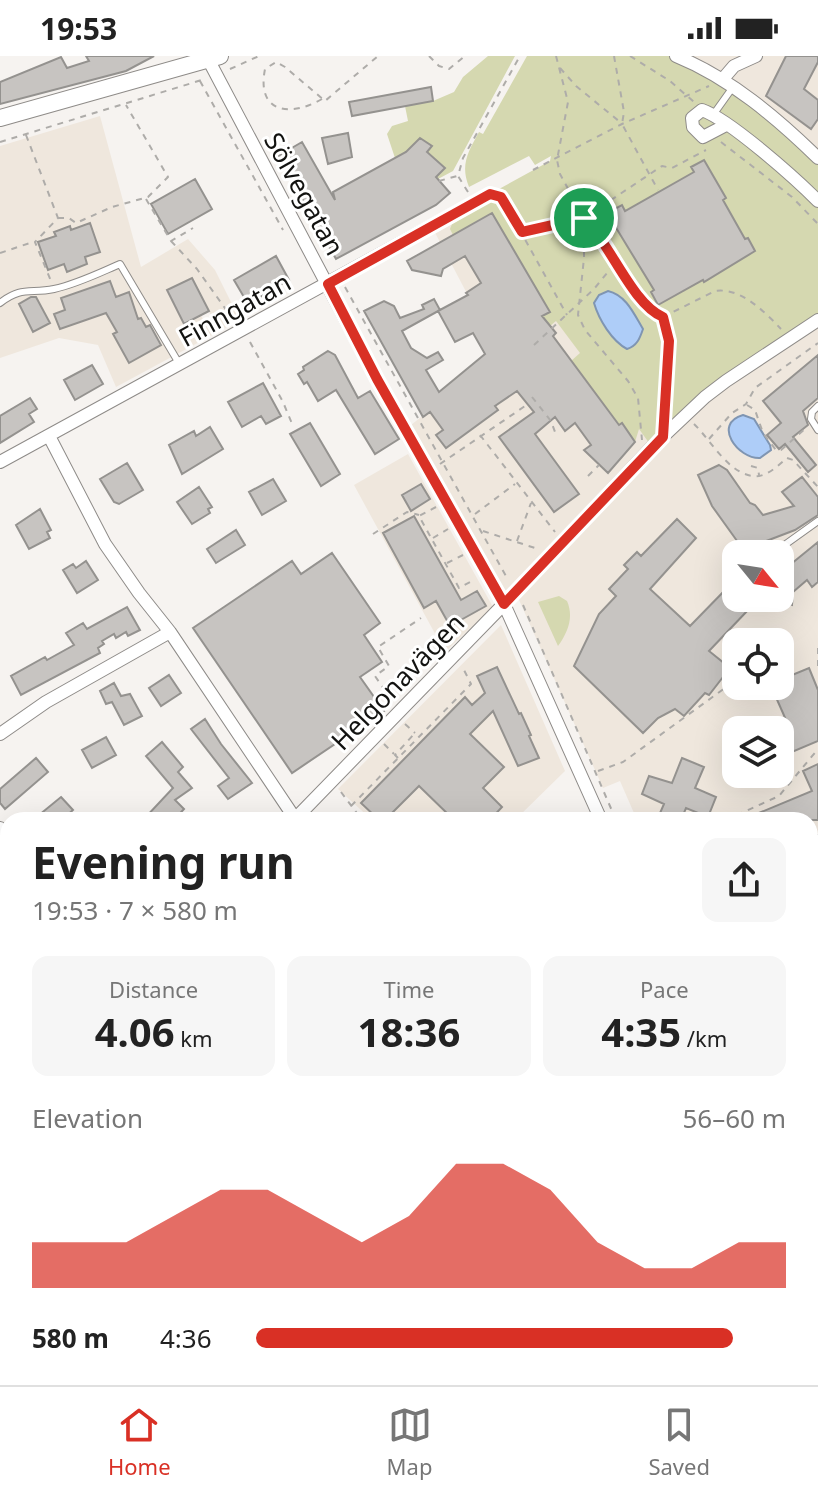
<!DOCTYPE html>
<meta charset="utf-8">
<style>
body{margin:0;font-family:"Noto Sans",sans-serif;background:#f6f6f6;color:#222;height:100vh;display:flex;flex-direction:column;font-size:30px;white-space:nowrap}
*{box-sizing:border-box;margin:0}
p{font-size:26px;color:#767676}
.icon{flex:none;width:44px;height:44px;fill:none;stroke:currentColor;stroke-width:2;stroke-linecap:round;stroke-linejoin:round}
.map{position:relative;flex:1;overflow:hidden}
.details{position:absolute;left:0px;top:756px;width:818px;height:574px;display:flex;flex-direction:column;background:#fff;border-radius:24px 24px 0 0;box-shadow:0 8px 32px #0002}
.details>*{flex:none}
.needle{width:52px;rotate:120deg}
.buttons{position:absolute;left:722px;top:484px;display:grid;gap:16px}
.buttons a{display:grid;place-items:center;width:72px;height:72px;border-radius:16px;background:#fff;box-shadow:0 8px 32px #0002;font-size:40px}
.pin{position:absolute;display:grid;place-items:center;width:68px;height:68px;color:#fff;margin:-34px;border:4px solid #fff;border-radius:50%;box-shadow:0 2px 8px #0007}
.round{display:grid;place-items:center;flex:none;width:84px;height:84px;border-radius:16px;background:#f6f6f6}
.headline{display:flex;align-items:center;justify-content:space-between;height:136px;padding:0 32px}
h1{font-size:44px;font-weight:700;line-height:60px}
.metrics{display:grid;grid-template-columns:repeat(3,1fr);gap:12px;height:136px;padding:8px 32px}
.metrics div{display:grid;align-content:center;border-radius:16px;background:#f6f6f6;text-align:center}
.metrics b{font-size:40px;font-weight:700}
.metrics small{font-size:22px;font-weight:400}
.metrics p{font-size:22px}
.chart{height:224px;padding:16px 32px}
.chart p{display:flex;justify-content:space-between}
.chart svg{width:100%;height:144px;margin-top:8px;fill:#d93025;opacity:.7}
ul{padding:0 32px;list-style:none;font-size:26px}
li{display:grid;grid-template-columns:128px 96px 1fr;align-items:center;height:60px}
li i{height:20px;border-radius:10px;background:#d93025}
.status{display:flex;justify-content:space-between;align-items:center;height:56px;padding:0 40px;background:#fff;direction:ltr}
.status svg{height:22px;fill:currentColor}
.dock{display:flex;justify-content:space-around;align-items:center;height:112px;border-top:2px solid #e0e0e0;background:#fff;font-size:22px;color:#767676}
.dock a{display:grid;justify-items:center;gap:4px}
.dock .on{color:#d93025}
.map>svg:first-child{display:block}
</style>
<div class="status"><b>19:53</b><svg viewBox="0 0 49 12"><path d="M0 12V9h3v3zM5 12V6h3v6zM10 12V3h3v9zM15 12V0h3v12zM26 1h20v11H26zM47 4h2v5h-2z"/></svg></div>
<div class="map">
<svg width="818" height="1329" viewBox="0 0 818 1329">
<rect width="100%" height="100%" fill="#f6f3f0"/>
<path fill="#efe7dd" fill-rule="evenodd" d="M676,0H818V102Z
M100,60L141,211L188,183L215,214L240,264L116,331L98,289L59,282L0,302V90ZM89,167L100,195L85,201L87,208L67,215L64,208L48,214L38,186L56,180L55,176L69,170L71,174ZM192,222L212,262L204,266L201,259L184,268L167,234ZM110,225L116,241L129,237L132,248L60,273L54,258L65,254L62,242ZM141,262L146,271L151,269L162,288L129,306L113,278L117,276L114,272Z
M490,138L686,359L818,264V1329H656L649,1322H810V764H637L620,725L603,732L515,535L504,548L406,373L490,306L473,249L431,169ZM736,498H780V542H736ZM736,586H780V630H736ZM736,674H780V718H736Z
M408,398L493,551L445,596L354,429Z
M501,569L565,715L515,764H372L338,733Z
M224,1322H590L587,1329H222Z"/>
<path fill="#d5d8b0" d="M488,0H515L453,115L438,123L436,121L427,96L432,90L406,96L395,102L387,78L392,70L408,65L405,50L433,45L454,36L463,21Z
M527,0H676L695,8L818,102V264L771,295L652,391L639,373L635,386L622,367L610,375L612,360L571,305L580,297L556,265L531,286L537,263L549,256L492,158L453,179L450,173L452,168L493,144L490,138L550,105L551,100L535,109L529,100L469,131C460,109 468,96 479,76L483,78Z
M559,540L567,545C574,561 568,576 558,590L538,546Z"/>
<path fill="#aecdf8" stroke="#7f95b2" stroke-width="2" d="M608,235C626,239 634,258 643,273C640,282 637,290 627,293C612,285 599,264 594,247L599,239Z
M743,359L754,363L770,389L771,394L760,402C738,403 712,368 743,359Z"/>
<path fill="#c7c4c1" stroke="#94928f" stroke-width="2" d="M86,0H154L126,15L0,48V26L61,1L67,12L89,5Z
M786,0H818V6L804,33L818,44V63L811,73L766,40Z
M431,31L433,45L352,60L349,46Z
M348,77L352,101L328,108L322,82Z
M420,82L432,90L427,96L445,112L436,121L450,137L436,149L336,203L278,100L302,86L335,144L333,136L406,96Z
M704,104L726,142L723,144L745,183L748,182L755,195L704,226L703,224L658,249L651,236L654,234L607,157L622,149L625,155L694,116L691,111Z
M195,123L212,153L168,178L151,148Z
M492,157L550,256L542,260L556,277L553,280L619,369L622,367L635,386L608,417L584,394L591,389L575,367L565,375L555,361L535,378L579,438L554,456L499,381L534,356L517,335L495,350L498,354L446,392L436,379L443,374L430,356L423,361L364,255L384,245L394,250L400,262L424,253L422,249L434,243L440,254L402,275L411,292L427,302L438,296L443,304L426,314L439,336L485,298L473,277L455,286L438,255L468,239L466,237L481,227L465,200L443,213L441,220L412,214L407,205Z
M90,167L100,196L85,201L87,208L67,216L64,208L48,214L38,186L56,180L54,176L70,170L71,174Z
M276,200L289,224L248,248L234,224Z
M192,222L209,255L184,268L167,234Z
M110,225L116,241L129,236L138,263L141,262L146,271L150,269L161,289L129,307L113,278L117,276L106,257L60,273L54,258L65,254L61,242Z
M31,241H36L50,267L33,276L19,248Z
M328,295L335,299L358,342L370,335L399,383L375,398L336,334L318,345L307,326L304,328L298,318L304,314L303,311Z
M818,299V342L803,355L808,369L793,381L816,409L808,416L785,388L779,393L767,379L781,367L763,345Z
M92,309L103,328L75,344L64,324Z
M263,327L281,360L266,368L261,360L242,371L228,346Z
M30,342L37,353L29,358L34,366L0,387V360Z
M310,367L340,418L321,430L290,378Z
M210,371L223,393L182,418L169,389L194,375L196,380Z
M127,407L143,434L119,448L114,446L100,423Z
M719,409L727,414L750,447L755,449L763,459L794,450L782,436L802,421L818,441V459L795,474L756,489L745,496L712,450L698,419Z
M273,423L286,445L262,459L249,436Z
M421,428L430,443L411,455L402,439Z
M199,431L212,451L208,453L210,457L192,468L177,446Z
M40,453L51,474L47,476L50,482L29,493L16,469Z
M414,460L461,544L477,535L486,550L450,570L436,545L424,552L383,477Z
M677,463L696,482L650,533L690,570L731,528L736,533V542L749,553L709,595L730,612L709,639L705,637L684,660L675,653L658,662L643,677L574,610L599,558L616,540L609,533L628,513L624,509L637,496L641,500Z
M236,474L245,489L216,507L207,493Z
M818,486V526L812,531L807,524L793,536L792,549L780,545V517Z
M332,497L380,567L364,579L382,606L360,621L384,655L292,717L193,572L292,505L301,518Z
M86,505L98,524L77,537L63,514L73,508L76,512Z
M127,551L140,574L128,580L126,576L116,582L114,578L102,585L104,588L98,592L100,597L21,639L11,620L45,601L47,604L74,589L66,577L83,567L87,573Z
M497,611L519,658L521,657L531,679L529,680L539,702L518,710L493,655L470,678L504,711L483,732L502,751L490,764H454L419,730L385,764H379L361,747L465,641L472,649L485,637L477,620Z
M809,612L818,634V685L780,701V677L790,673L771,630H780V624Z
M169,619L181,637L161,650L149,632Z
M114,627L121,640L130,638L142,660L124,669L112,646L106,648L100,635Z
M205,663L221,688L252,727L228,743L218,730L229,722L191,673Z
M106,681L116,699L92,712L82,694Z
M162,686L183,711L178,716L192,732L175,744L184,753L174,764H143L173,732L146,700Z
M36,702L48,716L5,753L0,747V733Z
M682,702L704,711L695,732L716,741L708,761L686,752L681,764H657L664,748L642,738L649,720L672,727Z
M818,708V764H742L812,735L803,715Z
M61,741L73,754L62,764H33Z"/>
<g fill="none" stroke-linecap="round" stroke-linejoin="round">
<defs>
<path id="service" d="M713,59L733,31
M0,247C22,230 30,238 54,233C77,228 99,217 120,208L180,309
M818,350L812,356L811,363L818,374
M772,498L818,465
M810,838L818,846
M210,1329L212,1322"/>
<path id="minor" d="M676,0C730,22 777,62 818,102
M208,3L377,323L504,548L601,764
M722,24L734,10L756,0
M726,69L703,81L693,71L692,62L702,54C730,64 795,122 818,145
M49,380L105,488L139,537L170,576L296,764
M0,406L490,138
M0,678L46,646L170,576
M294,764L504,548L652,391L705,341L726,325L818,264
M0,772L8,781
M810,788L818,785
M0,971L8,968
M616,1329L620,1322"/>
<path id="tertiary" d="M0,62L220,0"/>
<path id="secondary" d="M0,1184L8,1185
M574,1322L595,1329"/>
</defs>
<use href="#service" stroke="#8e8b88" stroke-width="8"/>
<use href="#minor" stroke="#8e8b88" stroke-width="14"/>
<use href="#tertiary" stroke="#8e8b88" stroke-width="18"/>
<use href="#secondary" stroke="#8e8b88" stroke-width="20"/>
<path stroke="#aeaca9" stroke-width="2" stroke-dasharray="6 6" stroke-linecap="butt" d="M429,0L439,10L449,13L465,0
M556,0L568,46L557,104L560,118L584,162V202L578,259L585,274L628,325L638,342L642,384
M614,0L624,56L622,68L658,134
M630,0L670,25L694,46
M560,12L576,30L620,66
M230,13L259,0
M200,25L283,174
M322,43C291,61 256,58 265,13L276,6L285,11L325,45L378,0
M26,79L58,162L35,186L51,225
M0,86L205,23
M721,86L792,141L818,168
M533,114L622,68L709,30
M439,125L457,120
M468,136L458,120L463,102L520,0
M502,142L567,259
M146,143L171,185L193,172
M58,162H69L76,167L112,151L148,141L168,121L126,49
M523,176L583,162
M171,185L197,213L232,262
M0,197L33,186
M617,207C630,226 641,252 663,261L715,235C740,231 764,255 781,273
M345,231L507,522
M663,262L669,285L665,358
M250,286L283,346L293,370
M534,289L594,233L616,206L597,174L584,162L662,110L672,112L706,94
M532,341L551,365L555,376
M747,349L755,354L763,377L776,394H781L806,372
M694,368C711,384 731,423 759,420C770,418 780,408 787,402L793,404L818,431
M480,379L555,476
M709,383L732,357L746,348L755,332L818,287
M440,408L528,348
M751,410L758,412L759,419
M588,420L599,409
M436,451L419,460L459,532L474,524
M475,458L515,428
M483,475L538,493
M373,478L407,456L419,459
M433,482L448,473
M517,485L531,447
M447,507L463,499
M523,549L616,764
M818,592V611
M392,645L375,620L389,610L378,591L421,562
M405,668L415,677
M384,688L394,698
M398,702L395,699L415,677
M598,715L623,706L736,624
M341,736L362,764
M351,750L471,628L462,610
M726,764L779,740L818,693
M810,1098L818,1096
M0,1148L8,1144
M106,1322L124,1329
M652,1329V1328"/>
<use href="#service" stroke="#fff" stroke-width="6"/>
<use href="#minor" stroke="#fff" stroke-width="12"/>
<use href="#tertiary" stroke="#fff" stroke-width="16"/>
<use href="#secondary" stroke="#fff" stroke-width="18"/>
</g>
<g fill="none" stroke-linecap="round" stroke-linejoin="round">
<defs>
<path id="route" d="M490,138L501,141L522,176L584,162C610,187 632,248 663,261L669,285L663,381L504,548L377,323L328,228Z"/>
</defs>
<use href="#route" stroke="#fff" stroke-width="16"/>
<use href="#route" stroke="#d93025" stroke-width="10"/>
</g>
<g text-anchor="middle" stroke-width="6" stroke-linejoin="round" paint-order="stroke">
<g font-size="26" fill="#121210" stroke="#fff">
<text transform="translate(304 138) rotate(61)" y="9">Sölvegatan</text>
<text transform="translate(235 254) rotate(-29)" y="9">Finngatan</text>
<text transform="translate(398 626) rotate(-46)" y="9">Helgonavägen</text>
</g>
</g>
</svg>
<div class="buttons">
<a><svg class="needle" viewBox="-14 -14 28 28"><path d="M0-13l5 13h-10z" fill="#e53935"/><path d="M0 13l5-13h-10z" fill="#767676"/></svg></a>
<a><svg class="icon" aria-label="locate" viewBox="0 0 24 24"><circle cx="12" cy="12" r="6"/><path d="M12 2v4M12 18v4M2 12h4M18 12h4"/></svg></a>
<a><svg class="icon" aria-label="layers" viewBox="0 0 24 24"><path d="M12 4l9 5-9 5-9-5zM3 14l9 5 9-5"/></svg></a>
</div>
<div class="pin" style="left:584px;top:162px;background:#1e9e55"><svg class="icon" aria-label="arrive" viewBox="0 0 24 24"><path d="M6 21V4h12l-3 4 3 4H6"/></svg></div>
<section class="details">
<div class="headline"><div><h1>Evening run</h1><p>19:53 · 7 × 580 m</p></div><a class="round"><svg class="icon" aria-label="share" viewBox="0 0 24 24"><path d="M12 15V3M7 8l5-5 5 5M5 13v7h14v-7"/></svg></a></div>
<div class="metrics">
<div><p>Distance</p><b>4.06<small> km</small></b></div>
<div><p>Time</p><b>18:36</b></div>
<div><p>Pace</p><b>4:35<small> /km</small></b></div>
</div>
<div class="chart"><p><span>Elevation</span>56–60 m</p>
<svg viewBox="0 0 160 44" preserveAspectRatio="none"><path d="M0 44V30L10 30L20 30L30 22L40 14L50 14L60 22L70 30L80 22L90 6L100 6L110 14L120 30L130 38L140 38L150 30L160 30V44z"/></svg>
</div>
<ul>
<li><b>580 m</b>4:36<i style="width:90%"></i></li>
</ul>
</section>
</div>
<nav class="dock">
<a class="on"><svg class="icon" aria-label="home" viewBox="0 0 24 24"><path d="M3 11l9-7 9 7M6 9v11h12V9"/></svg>Home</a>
<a><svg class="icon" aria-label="map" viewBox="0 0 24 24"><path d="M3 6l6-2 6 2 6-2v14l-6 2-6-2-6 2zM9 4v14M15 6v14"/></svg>Map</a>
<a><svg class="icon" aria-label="saved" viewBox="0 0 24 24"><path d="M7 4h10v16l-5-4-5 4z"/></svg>Saved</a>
</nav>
